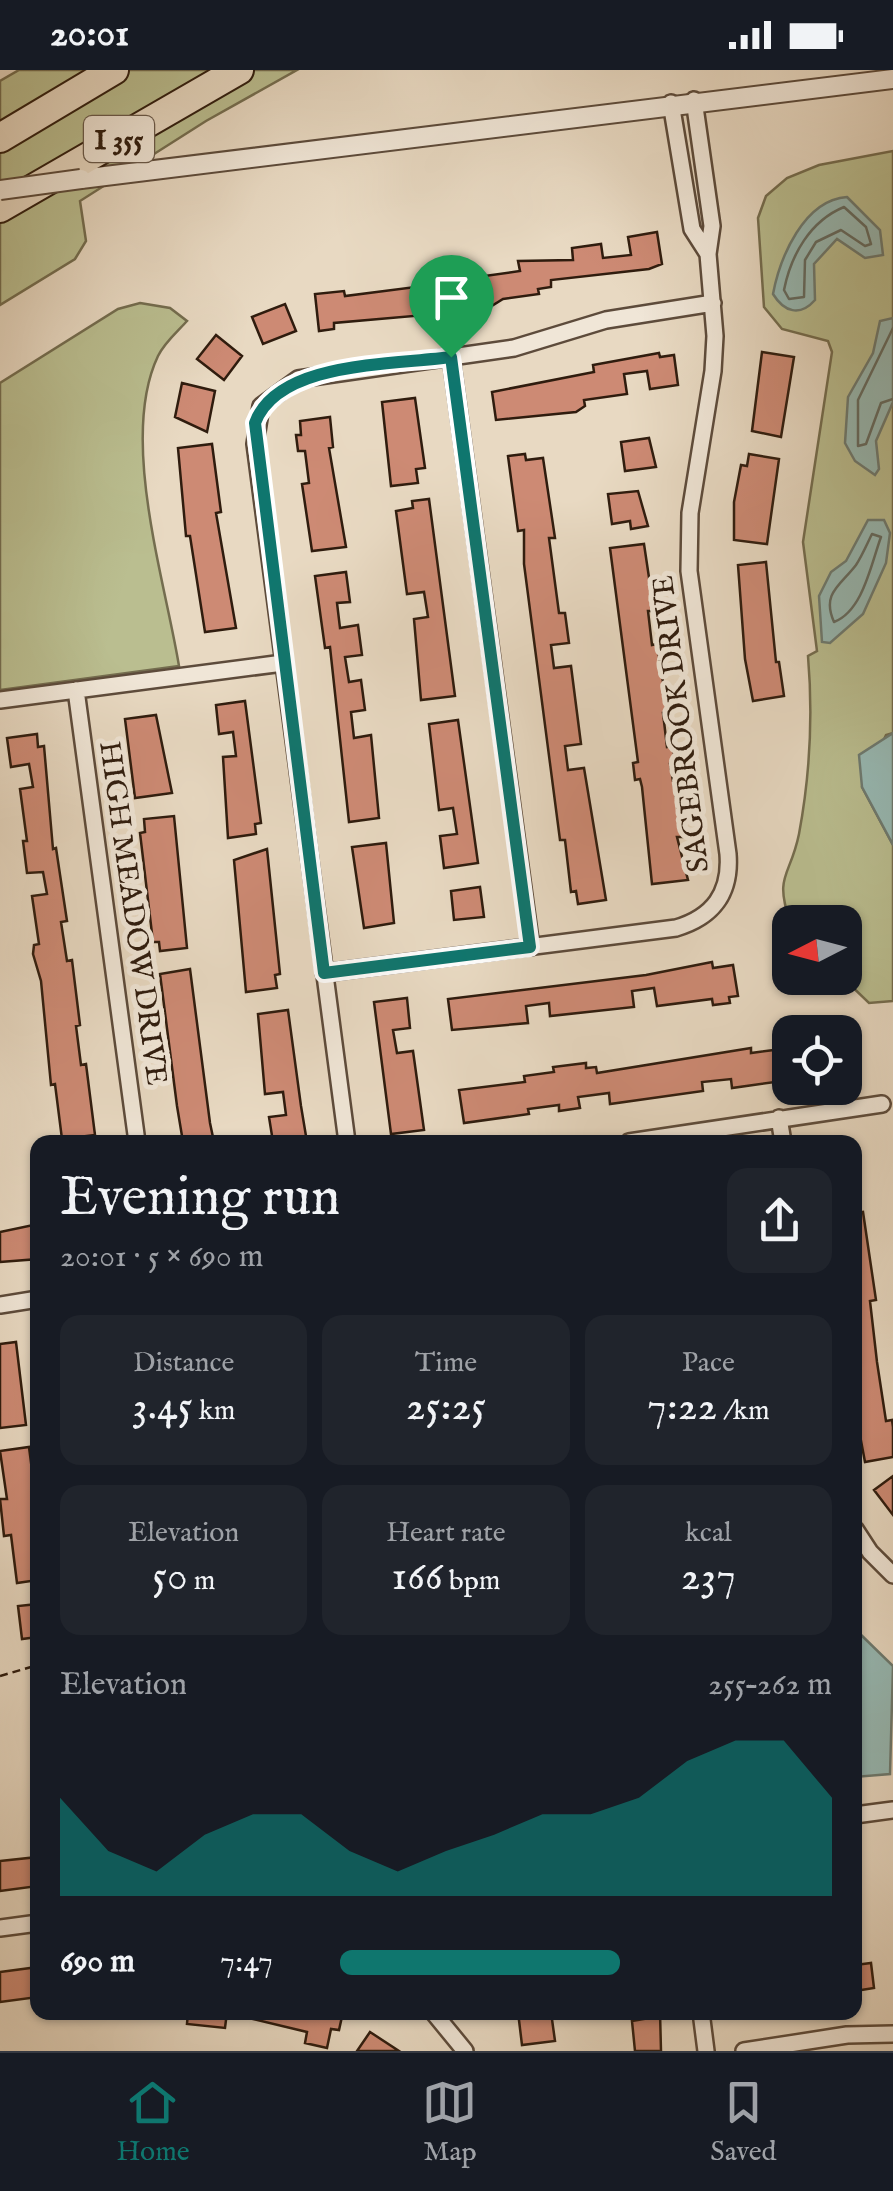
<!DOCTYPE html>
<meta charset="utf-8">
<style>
body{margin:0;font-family:"IM FELL English",serif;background:#20242c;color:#f1f3f6;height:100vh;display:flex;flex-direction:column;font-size:38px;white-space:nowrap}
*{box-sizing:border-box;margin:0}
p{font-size:32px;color:#9ea1a6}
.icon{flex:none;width:55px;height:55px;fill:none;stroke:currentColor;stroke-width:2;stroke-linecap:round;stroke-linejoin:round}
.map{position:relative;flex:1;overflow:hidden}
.sheet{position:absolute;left:30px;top:1065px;width:832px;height:885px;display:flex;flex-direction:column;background:#171b24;border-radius:20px;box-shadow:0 2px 8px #0004}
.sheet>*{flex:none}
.needle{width:65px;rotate:264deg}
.tools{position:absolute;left:772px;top:835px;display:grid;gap:20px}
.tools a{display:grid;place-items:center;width:90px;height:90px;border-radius:20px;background:#171b24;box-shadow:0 2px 8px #0004;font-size:50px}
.pin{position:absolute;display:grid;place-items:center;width:85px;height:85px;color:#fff;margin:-102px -42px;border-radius:50% 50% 50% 0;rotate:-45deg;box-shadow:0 0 10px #0007}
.pin .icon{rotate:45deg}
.round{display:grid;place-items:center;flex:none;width:105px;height:105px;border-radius:20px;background:#20242c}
.headline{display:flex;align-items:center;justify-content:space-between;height:170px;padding:0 30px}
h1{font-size:55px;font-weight:600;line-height:75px}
.stats{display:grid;grid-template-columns:repeat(3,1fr);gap:15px;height:170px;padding:10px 30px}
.stats div{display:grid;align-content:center;border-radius:20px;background:#20242c;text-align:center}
.stats b{font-size:42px;font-weight:600}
.stats small{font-size:28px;font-weight:400}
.stats p{font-size:28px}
.chart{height:280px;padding:20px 30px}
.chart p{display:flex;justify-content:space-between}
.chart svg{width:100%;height:180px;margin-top:10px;fill:#0f766e;opacity:.7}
ul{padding:0 30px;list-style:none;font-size:32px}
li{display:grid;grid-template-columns:160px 120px 1fr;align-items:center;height:75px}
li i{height:25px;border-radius:12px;background:#0f766e}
.status{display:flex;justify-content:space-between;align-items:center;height:70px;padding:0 50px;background:#171b24;direction:ltr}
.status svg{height:28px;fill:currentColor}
.dock{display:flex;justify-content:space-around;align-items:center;height:140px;border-top:2px solid #363941;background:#171b24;font-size:28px;color:#9ea1a6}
.dock a{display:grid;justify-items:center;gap:5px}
.dock .selected{color:#0f766e}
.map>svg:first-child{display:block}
</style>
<div class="status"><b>20:01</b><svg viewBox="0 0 49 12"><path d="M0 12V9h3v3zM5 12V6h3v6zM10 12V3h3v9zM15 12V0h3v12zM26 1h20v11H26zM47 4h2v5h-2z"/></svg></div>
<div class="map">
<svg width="893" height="1981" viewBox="0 0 893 1981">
<rect width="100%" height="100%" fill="#e8d9c2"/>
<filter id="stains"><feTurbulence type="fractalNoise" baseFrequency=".002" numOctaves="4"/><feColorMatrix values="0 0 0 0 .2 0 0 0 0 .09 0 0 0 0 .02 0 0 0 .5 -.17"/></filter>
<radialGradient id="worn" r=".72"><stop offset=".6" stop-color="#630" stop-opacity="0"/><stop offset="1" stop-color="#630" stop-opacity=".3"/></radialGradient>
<path fill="#babe90" stroke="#746d4f" stroke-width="2.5" d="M19,0H297L206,51L80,131L86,171L75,189L0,235V11Z
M893,81V663L886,665L862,717L893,775V931L869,933L843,908L845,852H790C774,804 790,808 799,764C810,705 813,645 808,586L817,581L803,472L832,282L828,271L782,259L764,237L758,148L766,126L787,108L819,95Z
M140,233L170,238L187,251C177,262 164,273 158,286C119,368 165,510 179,596L0,620V313L118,239Z"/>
<path fill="#97bab5" stroke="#6d7b72" stroke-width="2.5" d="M847,127L880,160L883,185L865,188L837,169L814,194L815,230C800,247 784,242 773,224C780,187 804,130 847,127Z
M893,248V332L876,371L879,399L875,405L855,391L845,373L848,327L873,283L880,251Z
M868,450H884L890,463L886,493L863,544L830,573L822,572L819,526L831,502L846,491Z
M893,663V775L862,717L859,685Z
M855,1559L893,1596L890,1704L855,1707Z"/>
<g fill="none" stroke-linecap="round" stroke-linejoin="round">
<path stroke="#636b62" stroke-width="2.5" d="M844,137L866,157L871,174L865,176L841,160L816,172L805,190L804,227L789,229L784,220C791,185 810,151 844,137Z
M893,258L858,330V376L866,374L881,333L893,329
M872,464L881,467C871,494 863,541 834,552C821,523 841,515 856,495C862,486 867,474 872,464Z"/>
</g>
<path fill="#cd8a74" stroke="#2f1c0e" stroke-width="2.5" d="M657,162L662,194L649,199L551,210V217L538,219L539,224L503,229L490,237L472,239V235L436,239L437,244L334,253V259L319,261L315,224L344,221L345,226L416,217V211L446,207L448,224L472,222L470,208L520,201L518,191L573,190L572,178L601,174L603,188L631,185L628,167Z
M285,234L296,261L263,274L252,247Z
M216,265L242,286L224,310L197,289Z
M762,282L794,287L781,367L752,361Z
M659,283L660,287L674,285L678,315L650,319L647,301L624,304L627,324L584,330L585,336L576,342L496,350L492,322L594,302L593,295Z
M182,313L215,321L207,362L175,347Z
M415,328L425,398L416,399L418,413L391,416L382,332Z
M330,347L333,377L329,378L346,477L312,481L302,414L309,413L305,381H298L296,365H301L300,351Z
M649,368L656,397L625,401L621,372Z
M212,374L221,442L216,443L236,558L205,562L190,466H186L178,378Z
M525,384L526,390L543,388L555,468H549L559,543H565L569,573L551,575L554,598L571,596L581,674L565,676L568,700L584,698L606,830L578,834L576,821L571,822L565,770H560L524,494V460L518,461L508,386Z
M749,384L779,389L767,474L734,470V432L741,395L747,396Z
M638,421L648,456L631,459L630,451L612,454L608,424Z
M429,429L455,626L421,630L414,549L428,547L424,522L407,524L396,441L413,438L412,431Z
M644,474L654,541H648L652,575L657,574L668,643H663L667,677L673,676L675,694H670L683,767H677L688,810L652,814L642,717L640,709L635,710L633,693L638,692L610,478Z
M766,492L776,592H779L784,626L753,631L745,589L738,495Z
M346,502L350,532L337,533L340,558L358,555L362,585L345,587L349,612L361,610L365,640L351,642L354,668L371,665L379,748L349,752L330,577L325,578L315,506Z
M245,631L261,753L255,754L256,764L228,768L223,687L236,686L233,662L219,664L216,635Z
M156,645L172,723L135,728L125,649Z
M458,650L478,793L444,798L440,766L457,764L453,738L439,740L429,654Z
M37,664L38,677L44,676L53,779L56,778L67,851L61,852L67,891L72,890L80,955L76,956L81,995L86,994L95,1065L62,1069L55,1014L51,1015L41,911L33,884L34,875L39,874L32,826L47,824L43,802L27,803L23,771H27L20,719L33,717L29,694L11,697L7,668Z
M174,746L187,878L160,881L159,872H153L140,763L145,762L144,749Z
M386,773L394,853L364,858L352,777Z
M267,779L280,904L275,905L277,918L246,922L234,790Z
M480,817L484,847L454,850L451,821Z
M712,892L713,898L733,895L738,926L729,927L730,933L713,935L712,929L657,936L654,918L632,921L634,937L550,946L549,933L526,936L528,953L452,960L448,929L646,905Z
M190,899L210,1053L214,1072H183L177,1036L160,904Z
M407,928L410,958L393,960L397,983L413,981L424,1060L391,1064L374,932Z
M288,940L301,1036L307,1072H273L269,1047L286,1045L283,1022L265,1024L258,944Z
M853,960L857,997L845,999V961Z
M751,978V983L790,978V1010L732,1018L731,1009L702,1012L703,1021L610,1034L609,1023L578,1027L580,1038L559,1041V1035L528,1039L529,1044L464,1053L459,1020L525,1012L524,1006L554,1002L553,997L586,993V998L596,997L597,1003Z
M863,1142L876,1230L870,1231L877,1292L886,1351L892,1350L893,1357V1387L865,1392L855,1339V1143Z
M38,1154V1189L0,1192V1162Z
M16,1272L26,1355L0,1358V1274Z
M29,1377L38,1446V1510L17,1513L11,1465L4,1466L0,1429H7L0,1381Z
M893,1406V1445L874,1420Z
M38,1534V1567L22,1569L18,1536Z
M38,1787V1816L0,1821V1791Z
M871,1893L874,1918L855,1921V1895Z
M38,1897V1927L0,1932V1902Z
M188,1942H227L225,1958L187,1954Z
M253,1942H343L339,1960L331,1959L327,1978L305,1973L307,1962L253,1949Z
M518,1942H551L555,1971L522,1975Z
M660,1942L661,1981H635L632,1951L644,1949V1944Z
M370,1962L399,1981H357Z"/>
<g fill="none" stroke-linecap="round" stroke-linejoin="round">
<defs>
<path id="minor" d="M671,33L692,159L708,184
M451,287L531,877
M76,620L137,1072
M0,630L283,593
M324,903L676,858C713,847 731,823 728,784L689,501L690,443L713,301L715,266L708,184L712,156L694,30
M779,1048L783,1072
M347,1072L255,374L261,336L298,309L514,278L606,250L713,233
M629,1072L882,1034
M0,1235L38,1229
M855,1459L870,1482L893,1505
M855,1745L893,1740
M0,1858L38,1853
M433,1942L465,1981
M701,1942L706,1981
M744,1981L847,1965L893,1964"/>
<path id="tertiary" d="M81,109L893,9"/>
<path id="motorway" d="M0,68L114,0
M0,138L239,0"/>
</defs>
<use href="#minor" stroke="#5d4b3b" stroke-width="20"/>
<use href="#tertiary" stroke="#5d4b3b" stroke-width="22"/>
<use href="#motorway" stroke="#2f1c0e" stroke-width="32"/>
<path stroke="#2f1c0e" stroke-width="2.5" stroke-dasharray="8 5" stroke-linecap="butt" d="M0,1606L38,1595"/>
<use href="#minor" stroke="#f0e6d7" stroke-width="15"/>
<use href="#tertiary" stroke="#f0e6d7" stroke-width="18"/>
<use href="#motorway" stroke="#e8d9c2" stroke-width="28"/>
<defs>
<path id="tertiary-bridge" d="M0,120L81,109"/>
</defs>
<use href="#tertiary-bridge" stroke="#5d4b3b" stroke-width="22" stroke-linecap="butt"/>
<use href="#tertiary-bridge" stroke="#f0e6d7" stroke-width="18"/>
</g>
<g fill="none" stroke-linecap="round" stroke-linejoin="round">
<defs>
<path id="route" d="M451,287L530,877L324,903L255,353C278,291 393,295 451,287Z"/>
</defs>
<use href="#route" stroke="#fff" stroke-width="20"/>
<use href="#route" stroke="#0f766e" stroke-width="12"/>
</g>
<g text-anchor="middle" stroke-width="10" stroke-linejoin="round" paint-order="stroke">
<rect fill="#f0e6d7" stroke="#69594a" stroke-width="2.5" x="84" y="46" width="70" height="46" rx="8"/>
<g font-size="28" font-weight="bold" fill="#2f1c0e">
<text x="119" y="79">I 355</text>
</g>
<g font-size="30" fill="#2f1c0e" stroke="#f0e6d7">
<text transform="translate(680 654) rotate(-97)" y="10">SAGEBROOK DRIVE</text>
<text transform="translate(134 843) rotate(82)" y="10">HIGH MEADOW DRIVE</text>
</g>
</g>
<rect width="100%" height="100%" filter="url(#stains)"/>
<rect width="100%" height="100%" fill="url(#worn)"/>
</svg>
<div class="tools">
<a><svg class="needle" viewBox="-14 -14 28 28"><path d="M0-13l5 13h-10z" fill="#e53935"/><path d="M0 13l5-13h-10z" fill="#9ea1a6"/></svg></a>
<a><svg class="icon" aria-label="locate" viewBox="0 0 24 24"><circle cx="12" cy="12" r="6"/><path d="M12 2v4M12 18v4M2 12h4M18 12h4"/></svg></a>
</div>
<div class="pin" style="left:451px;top:287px;background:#1e9e55"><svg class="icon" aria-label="arrive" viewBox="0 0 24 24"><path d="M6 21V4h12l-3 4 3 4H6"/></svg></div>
<section class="sheet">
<div class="headline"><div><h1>Evening run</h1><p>20:01 · 5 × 690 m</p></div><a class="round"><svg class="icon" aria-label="share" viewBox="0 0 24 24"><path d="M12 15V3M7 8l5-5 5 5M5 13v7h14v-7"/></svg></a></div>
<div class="stats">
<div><p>Distance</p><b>3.45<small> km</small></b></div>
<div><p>Time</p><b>25:25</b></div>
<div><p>Pace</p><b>7:22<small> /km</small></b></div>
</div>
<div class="stats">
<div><p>Elevation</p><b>50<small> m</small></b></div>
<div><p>Heart rate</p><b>166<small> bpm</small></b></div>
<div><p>kcal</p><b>237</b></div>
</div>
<div class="chart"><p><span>Elevation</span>255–262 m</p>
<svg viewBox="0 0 160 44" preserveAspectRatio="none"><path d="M0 44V20L10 33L20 38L30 29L40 24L50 24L60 33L70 38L80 33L90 29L100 24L110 24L120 20L130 11L140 6L150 6L160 20V44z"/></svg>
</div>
<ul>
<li><b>690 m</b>7:47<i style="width:57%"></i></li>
</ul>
</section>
</div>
<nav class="dock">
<a class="selected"><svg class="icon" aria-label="home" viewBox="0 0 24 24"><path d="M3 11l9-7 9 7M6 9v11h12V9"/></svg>Home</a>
<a><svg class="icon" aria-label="map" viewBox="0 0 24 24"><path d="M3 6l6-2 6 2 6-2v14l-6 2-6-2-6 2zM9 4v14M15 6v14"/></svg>Map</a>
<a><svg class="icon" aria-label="saved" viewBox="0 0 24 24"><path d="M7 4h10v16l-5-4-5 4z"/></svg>Saved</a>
</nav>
